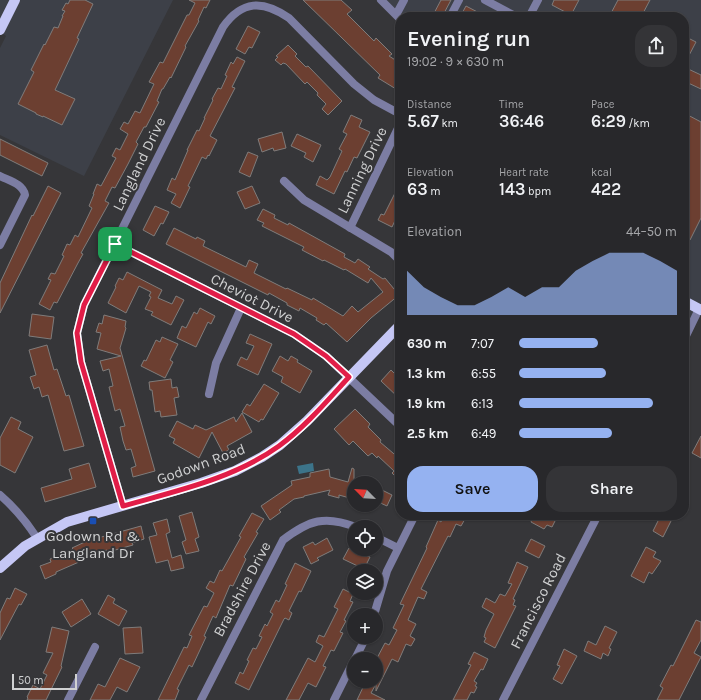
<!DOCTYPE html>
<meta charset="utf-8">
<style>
body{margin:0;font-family:Karla,sans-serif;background:#343437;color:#f1f3f6;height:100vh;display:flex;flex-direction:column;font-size:15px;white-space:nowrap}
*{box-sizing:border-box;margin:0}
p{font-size:13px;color:#a5a6a9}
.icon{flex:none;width:22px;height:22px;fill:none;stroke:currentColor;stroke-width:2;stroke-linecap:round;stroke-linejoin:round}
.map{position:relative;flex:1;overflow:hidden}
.details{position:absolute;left:395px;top:12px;width:294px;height:508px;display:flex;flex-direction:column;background:#28282b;border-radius:16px;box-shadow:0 1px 3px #0004,0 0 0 1px #444447}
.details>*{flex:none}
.needle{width:26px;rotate:294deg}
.buttons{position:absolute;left:347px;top:476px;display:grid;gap:8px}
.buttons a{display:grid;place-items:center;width:36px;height:36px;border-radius:50%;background:#28282b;box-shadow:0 1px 3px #0004,0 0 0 1px #444447;font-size:20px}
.scale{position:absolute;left:12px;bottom:10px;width:65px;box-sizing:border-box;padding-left:4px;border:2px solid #d0d1d2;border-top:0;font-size:11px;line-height:14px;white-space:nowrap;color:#d0d1d2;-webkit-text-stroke:3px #363639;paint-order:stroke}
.pin{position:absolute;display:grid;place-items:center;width:34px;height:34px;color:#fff;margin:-17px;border-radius:8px;box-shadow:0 2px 6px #0006}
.round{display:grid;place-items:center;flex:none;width:42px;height:42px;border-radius:16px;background:#343437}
.head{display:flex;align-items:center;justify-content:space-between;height:68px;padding:0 12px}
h1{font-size:22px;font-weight:600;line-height:30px}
.figures{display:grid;grid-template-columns:repeat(3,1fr);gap:6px;height:68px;padding:4px 12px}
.figures div{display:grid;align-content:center}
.figures b{font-size:17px;font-weight:600}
.figures small{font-size:11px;font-weight:400}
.figures p{font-size:11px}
.chart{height:112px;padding:8px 12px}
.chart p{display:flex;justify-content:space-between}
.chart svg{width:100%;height:72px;margin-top:4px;fill:#95b2f1;opacity:.7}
.button{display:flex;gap:8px;margin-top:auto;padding:8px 12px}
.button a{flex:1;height:46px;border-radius:16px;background:#95b2f1;color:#111;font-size:16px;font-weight:600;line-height:46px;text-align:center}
.button a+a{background:#343437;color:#f1f3f6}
ul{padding:0 12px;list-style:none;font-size:13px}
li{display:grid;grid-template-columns:64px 48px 1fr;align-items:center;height:30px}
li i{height:10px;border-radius:5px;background:#95b2f1}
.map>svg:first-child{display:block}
</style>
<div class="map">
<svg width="701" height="700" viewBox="0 0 701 700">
<rect width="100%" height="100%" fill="#363639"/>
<path fill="#3d4048" d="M0,0H173L84,176L0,135V48L6,36L0,32Z
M382,0H701V312L684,342V17H400Z"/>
<path fill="#3c748a" d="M313,463L314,471L299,474L297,466Z"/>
<path fill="#6c3f31" stroke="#7f7c7b" d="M70,0H85L93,4L77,38L79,39L55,90L75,99L62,125L43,116V117L36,114V113L18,104L34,72L31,70L44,44L45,45L54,27L58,28L63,16H62L65,11L62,10L66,3L68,4Z
M189,0H210L206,8L204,7L198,20L199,21L185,46L186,47L171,78L170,77L163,89H162L157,101L159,102L146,127H144L136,142L138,144L128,164L115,188L112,187L105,201L109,203L81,253L83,254L78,263L57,303L54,302L50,310L39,304L51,280L48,279L51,273L55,274L64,256L62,255L67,244L70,245L75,235L78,237L92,208L89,206L94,194H93L97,184L101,186L116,158L112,156L116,148L120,150L128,134L120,129L124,122L128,124L135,111L140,113L154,84L149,82L160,62L163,63L187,15H189L195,3Z
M303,0H341L352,10L347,14L374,41L376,38L392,54L389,56L400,63V83L396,89L378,78L380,75Z
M441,0H451L442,17H432Z
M554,0H579L571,15L552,5Z
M618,0H650L641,17H609Z
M466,6L487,17H460Z
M248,26L260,32L252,48L249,47L245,54L236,49Z
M684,36L696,42L684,65Z
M288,45L297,54L295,56L306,67L308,66L342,101L328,115L322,109L326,104L317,95L318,93L307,82L305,84L286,64L283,63L281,65L275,60L278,57L276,56Z
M237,57L245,61L232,87L235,88L210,136L217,140L209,156L208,155L206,159L202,157L188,186L190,187L180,208L171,203L176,194L167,190L172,178L175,180L188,150H187L197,130L199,131L205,118H204L213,100L212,99L218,88L221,89L227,76L225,75L231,62L233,64Z
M684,67L701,75V89L684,81Z
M684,113L701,122V218L690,240L684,238Z
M351,115L362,120L359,127L370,132L357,158L354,157L347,172L345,171L334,194L316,185L320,176L327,180L330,177L342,151L339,149L347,134L343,132Z
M282,132L286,148L274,151L273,148L262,152L258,139Z
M297,134L321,145L313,162L304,157L306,153L291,146Z
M0,139L48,163L42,176L0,155Z
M248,152L258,156L250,177L239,172Z
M400,183V210L392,227L378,220L381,214L384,215Z
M48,186L61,193L0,313V283L32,215L33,216Z
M252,186L260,203L245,209L237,192Z
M155,206L169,212L163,224L161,223L154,236L143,230Z
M263,209L275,215L274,218L288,225L289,223L345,254L344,257L355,263L358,259L370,267L368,269L383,279L385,278L399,295L371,318L347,342L326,323L324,325L316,320L317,318L300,308L299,311L287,305V303L269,293L268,295L166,244L174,228L196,239L197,237L205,241L203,246L246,267L249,260L258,264L254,273L286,289L287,288L312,300L313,298L343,316L352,306L358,312L383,292L371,278L368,283L345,269L344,270L324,260L323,261L302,250L304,247L262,226L264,223L257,220Z
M127,272L162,290L158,298L172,304L176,296L184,300L171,325L151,315L153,312L145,309L151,297L149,296L151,292L139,286L126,313L108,303L116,287L115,286L119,278L123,280Z
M200,308L215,316L211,324L208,322L196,347L177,338L182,326L186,328L194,312L197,314Z
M32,314L54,317L51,339L29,336Z
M104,315L126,321L125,327L126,328L120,348L155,471L133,477L131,468L136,466L131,449L126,450L123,441L120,427L125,426L120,409L115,411L109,387L113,386L109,369L103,371L100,361L121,356L97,349L101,333L96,332L99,323L102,324Z
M250,334L272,344L258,375L237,365L241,357L247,360L254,346L246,343Z
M162,337L178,344L170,360L173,362L165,378L141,366L144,360L146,361L156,340L160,342Z
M47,345L54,370L57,369L66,396L69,395L84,446L64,451L48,395L42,397L39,387L34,389L30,377L36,375L29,350Z
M280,356L288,361L291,356L298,360L297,362L312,371L300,393L281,382L283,377L272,371Z
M391,370L400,379V399L381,381Z
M171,379L172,388L177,387L179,397L174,398L177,415L161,417L160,411L155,412L152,390H150L149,382Z
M264,384L279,393L263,420L261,419L259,422L242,412L247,404L250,406Z
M355,409L370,424L368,427L381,440L380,442L400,459V481L392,473L394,471L378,456L377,458L372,453L368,456L353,441L349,445L334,429Z
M242,413L252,432L227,446L229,450L223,453L212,432L199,458L173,443L175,439L169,436L177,421L193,429L195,425L206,430L234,417L236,422Z
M11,417L21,422L18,429L33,437L15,473L0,465V438Z
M701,436V458L692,453Z
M89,463L96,487L45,502L41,488L72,479L69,469Z
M352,468L354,469V494L353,499L339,495V498L328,495L330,490L304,496V497L294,499L279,510L281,512L270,520L261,506L292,485L291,481L310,477V473L329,469L330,477L348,482Z
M376,487L392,495L387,506L376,501Z
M192,512L199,537L195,539L199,551L186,554L182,542L186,540L179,516Z
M252,513L264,519L256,532L258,533L244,557L246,559L233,586L230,585L216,618L213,616L204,636L206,637L192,667L189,665L177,689L179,690L175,700H158L184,647L187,648L192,636L189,635L204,606L207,607L214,593L206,588L210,581L214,583L220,570L222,571L241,537L239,536Z
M444,515H457L465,519L461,526L456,524L450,537L448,536L421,589L427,592L424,599L418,597L408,620L416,624L410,636L415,639L411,646L406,644L398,662L392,659L376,691V684L371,693L385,700H357L366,681H376V660L385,643L389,645L397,630L393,628L404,605L400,604L427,548L426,547L438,520L441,522Z
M534,515H553L557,517L552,527L547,525L544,529L531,522Z
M661,515H674L663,537L653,531Z
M167,519L170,532L166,534L172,558L181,555L184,568L171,571L168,560L156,563L149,537L157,535L153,523Z
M141,526L144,539L132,543L133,545L108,552L107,550L91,555L78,560L79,562L56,572V574L45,579L40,566L51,562L50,559L73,549L72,548L87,541Z
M327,538L333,550L317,558L319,560L311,564L303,547L313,542L315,545Z
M531,539L545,546L539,558L525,551Z
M646,547L656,552L653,557L661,561L652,574L649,572L644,583L631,576Z
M349,548L370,557L364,569L343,559Z
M517,562L528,567L513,599L515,600L513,605L516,606L495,648L484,642L486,638L484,637L486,630L494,614L482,607L486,598L495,603L500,594L505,596L512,584L508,583Z
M295,563L311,571L301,592L299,591L289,611L292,613L289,620L285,618L284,619L249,690L235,683L240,672L243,674L249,661L247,660L253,648L256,649L262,637L259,636L265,624L267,626L273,614L270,612L276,600L279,602L287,585L285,584Z
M15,588L27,594L21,605L19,604L0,640V613L7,598L10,599Z
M343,589L353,594L350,601L353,602L344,620L346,621L340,632L343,633L334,651L331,650L323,666L326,667L316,687L308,683L299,700H286L308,658L315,662L323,646L316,642L319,635L324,637L338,609L334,607Z
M108,595L115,599L113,603L127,611L119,626L98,614Z
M82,599L91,614L71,627L62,612Z
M696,620L701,622V640L694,653L701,657L679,700H657L663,688L660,686L671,665L673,666Z
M605,626L617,632L609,648L611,649L608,656L603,653L601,659L584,651L588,641L596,645Z
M52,627L69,631L61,666L62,667L46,700H27L28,698L27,697L33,685L40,689L47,675L43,673L53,653L46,652Z
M141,627L143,653L125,654L123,628Z
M564,649L577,656L562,684L553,679L560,666L557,665Z
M474,652L488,659L483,670L481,669L474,681L477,683L475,686L477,687L474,693L471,692L467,700H453L471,665L468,664Z
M120,658L140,667L127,692L117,687L110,700H90L98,684L105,687Z"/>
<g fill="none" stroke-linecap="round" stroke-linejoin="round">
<path stroke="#7c7da3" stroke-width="8" d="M381,0L400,19
M485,0L517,17
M396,15L404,0
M450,17L459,0
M529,17L538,0
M0,176C10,181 23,184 25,195L0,245
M284,181L304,200L391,252L400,261
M350,228L400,124
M115,244L294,334L326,356L400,426
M684,340L699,309
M209,394L216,363L241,308
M0,495C15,508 26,521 37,538
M123,506L81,362L77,333L84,305L223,27C242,0 263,0 289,18L354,84L374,100L400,114
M376,537L398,548
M374,615L387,571L415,515
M355,659L366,637
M68,700L95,647
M201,700L283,540C309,520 325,515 356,527
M334,700L354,660
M503,700L598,515"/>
<path stroke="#c5c7f5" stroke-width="10" d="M0,30L15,0
M684,301L701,310
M0,568L25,546L67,522L201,483L235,471L262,457L280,445L307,421L400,325"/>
</g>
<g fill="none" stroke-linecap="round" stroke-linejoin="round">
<defs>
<path id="route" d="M115,244L294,334L326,356L349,377C327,401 305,427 279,446C233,479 176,491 123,506L81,362L77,333L84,305Z"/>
</defs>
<use href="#route" stroke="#fff" stroke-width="8"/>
<use href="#route" stroke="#e11d48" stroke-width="5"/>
</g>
<rect fill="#1a4fb4" stroke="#363639" stroke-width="1.5" x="89" y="517" width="8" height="8" rx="2"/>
<g text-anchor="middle" stroke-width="4" stroke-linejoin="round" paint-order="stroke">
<g font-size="15" fill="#d0d1d2" stroke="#363639">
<text transform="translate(139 164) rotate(-64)" y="5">Langland Drive</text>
<text transform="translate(362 170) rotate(-64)" y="5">Lanning Drive</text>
<text transform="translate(252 298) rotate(27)" y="5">Cheviot Drive</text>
<text transform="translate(201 464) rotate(-20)" y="5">Godown Road</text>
<text transform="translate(242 589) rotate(-62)" y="5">Bradshire Drive</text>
<text transform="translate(538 601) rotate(-63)" y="5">Francisco Road</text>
</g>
<g font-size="15" fill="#d0d1d2" stroke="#363639">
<text x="93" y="541">Godown Rd &amp;<tspan x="93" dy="17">Langland Dr</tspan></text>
</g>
</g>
</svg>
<div class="buttons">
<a><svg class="needle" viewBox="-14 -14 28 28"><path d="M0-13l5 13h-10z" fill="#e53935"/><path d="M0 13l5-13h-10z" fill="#a5a6a9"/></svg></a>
<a><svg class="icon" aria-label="locate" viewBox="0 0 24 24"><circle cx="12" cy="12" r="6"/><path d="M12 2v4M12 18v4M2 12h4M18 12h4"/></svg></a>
<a><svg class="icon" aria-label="layers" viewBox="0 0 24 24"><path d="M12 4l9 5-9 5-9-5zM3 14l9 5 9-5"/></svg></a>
<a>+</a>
<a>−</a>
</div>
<div class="scale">50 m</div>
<div class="pin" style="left:115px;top:244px;background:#1e9e55"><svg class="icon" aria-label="arrive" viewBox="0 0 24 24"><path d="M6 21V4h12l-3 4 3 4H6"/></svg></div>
<section class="details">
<div class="head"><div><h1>Evening run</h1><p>19:02 · 9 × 630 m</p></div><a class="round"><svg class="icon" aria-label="share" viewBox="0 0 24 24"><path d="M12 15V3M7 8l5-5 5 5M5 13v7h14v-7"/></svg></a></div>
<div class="figures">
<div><p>Distance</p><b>5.67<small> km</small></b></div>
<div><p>Time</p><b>36:46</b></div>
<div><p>Pace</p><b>6:29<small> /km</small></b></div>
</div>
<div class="figures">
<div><p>Elevation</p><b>63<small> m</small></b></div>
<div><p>Heart rate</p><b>143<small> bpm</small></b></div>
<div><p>kcal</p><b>422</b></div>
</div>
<div class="chart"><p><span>Elevation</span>44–50 m</p>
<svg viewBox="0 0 160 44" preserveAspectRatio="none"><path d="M0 44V17L10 27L20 33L30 38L40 38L50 33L60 27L70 33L80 27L90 27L100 17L110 11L120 6L130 6L140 6L150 11L160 17V44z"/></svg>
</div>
<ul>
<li><b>630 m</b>7:07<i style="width:50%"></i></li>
<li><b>1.3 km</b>6:55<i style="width:55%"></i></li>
<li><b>1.9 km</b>6:13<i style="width:85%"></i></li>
<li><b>2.5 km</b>6:49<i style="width:59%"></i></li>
</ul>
<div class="button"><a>Save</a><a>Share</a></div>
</section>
</div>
